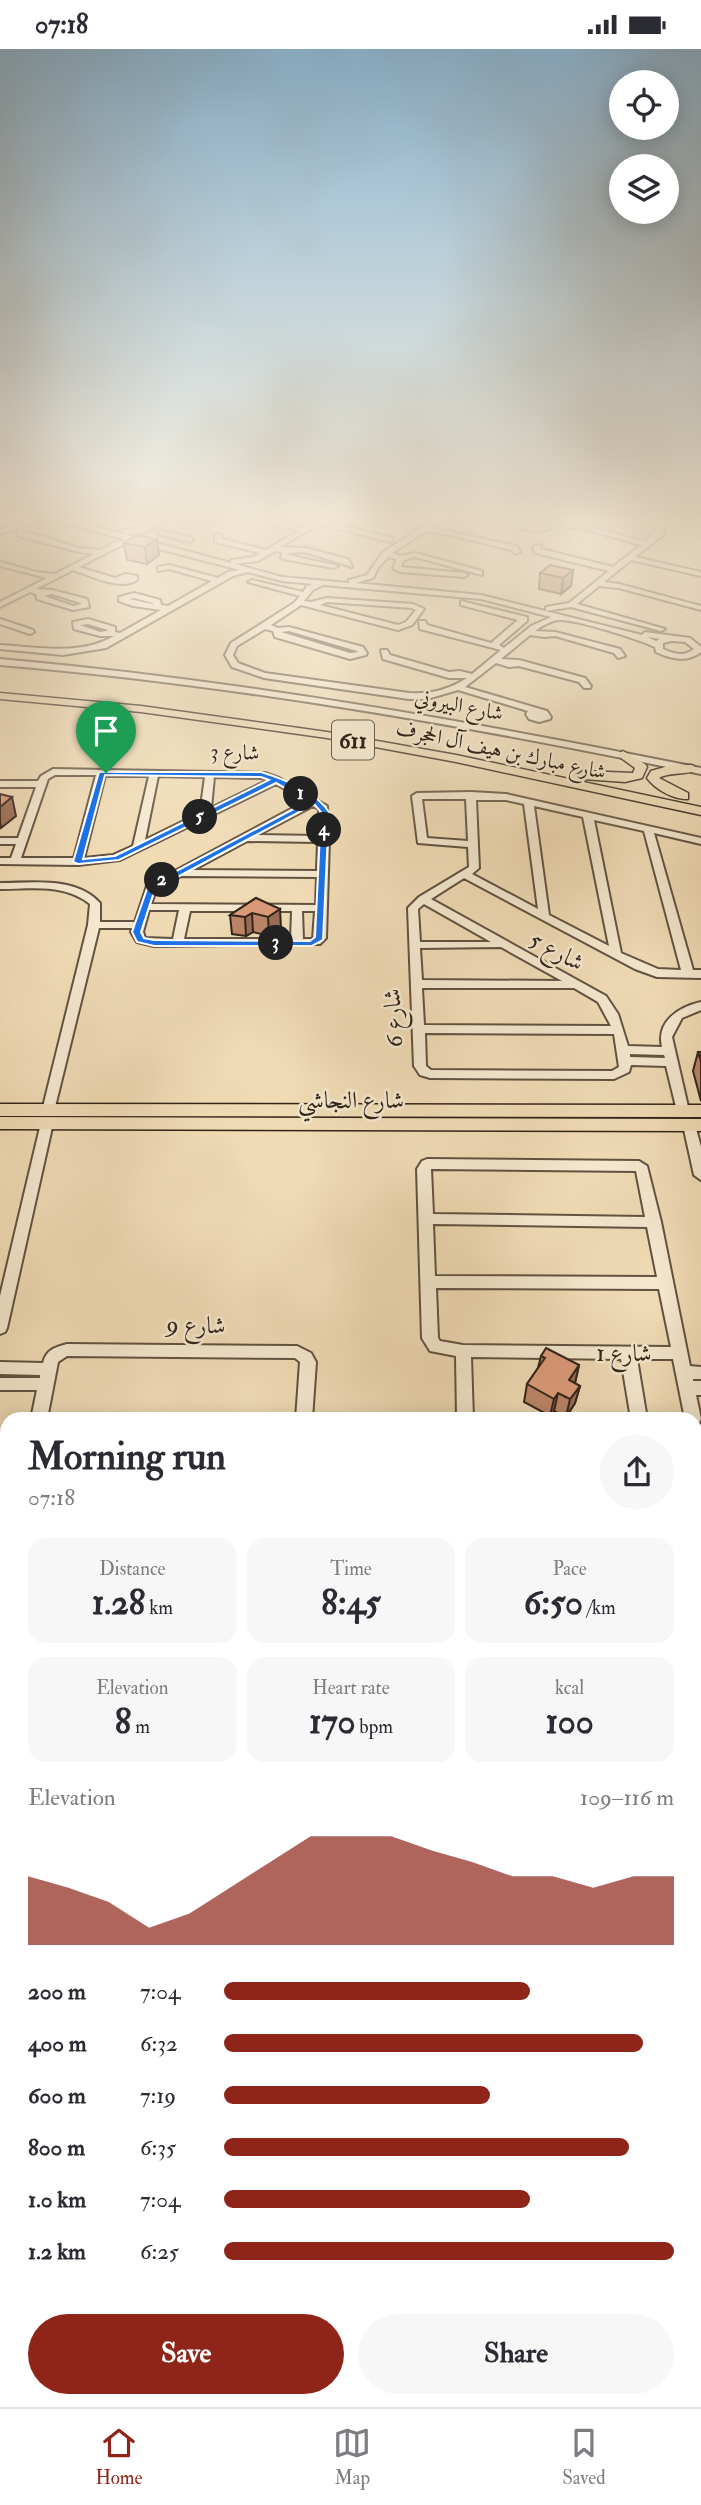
<!DOCTYPE html>
<meta charset="utf-8">
<style>
body{margin:0;font-family:"IM FELL Double Pica",Amiri,serif;background:#f7f7f7;color:#2b2b33;height:100vh;display:flex;flex-direction:column;font-size:26px;white-space:nowrap}
*{box-sizing:border-box;margin:0}
p{font-size:23px;color:#7c7c81}
.icon{flex:none;width:38px;height:38px;fill:none;stroke:currentColor;stroke-width:2;stroke-linecap:round;stroke-linejoin:round}
.map{position:relative;flex:1;overflow:hidden}
.drawer{position:absolute;left:0px;top:1363px;width:702px;height:996px;display:flex;flex-direction:column;background:#fff;border-radius:21px 21px 0 0;box-shadow:0 4px 18px #0003}
.drawer>*{flex:none}
.fabs{position:absolute;left:609px;top:21px;display:grid;gap:14px}
.fabs a{display:grid;place-items:center;width:70px;height:70px;border-radius:50%;background:#fff;box-shadow:0 4px 18px #0003;font-size:35px}
.pin{position:absolute;display:grid;place-items:center;width:60px;height:60px;color:#fff;margin:-72px -30px;border-radius:50% 50% 50% 0;rotate:-45deg;box-shadow:0 0 7px #0007}
.pin .icon{rotate:45deg}
.km{position:absolute;width:35px;height:35px;margin:-18px;border-radius:50%;background:#222;color:#fff;font-size:19px;line-height:35px;text-align:center}
.round{display:grid;place-items:center;flex:none;width:74px;height:74px;border-radius:37px;background:#f7f7f7}
.head{display:flex;align-items:center;justify-content:space-between;height:119px;padding:0 28px}
h1{font-size:38px;font-weight:800;line-height:52px}
.metrics{display:grid;grid-template-columns:repeat(3,1fr);gap:10px;height:119px;padding:7px 28px}
.metrics div{display:grid;align-content:center;border-radius:18px;background:#f7f7f7;text-align:center}
.metrics b{font-size:35px;font-weight:800}
.metrics small{font-size:19px;font-weight:400}
.metrics p{font-size:19px}
.chart{height:196px;padding:14px 28px}
.chart p{display:flex;justify-content:space-between}
.chart svg{width:100%;height:126px;margin-top:7px;fill:#8f2418;opacity:.7}
.cta{display:flex;gap:14px;margin-top:auto;padding:14px 28px}
.cta a{flex:1;height:80px;border-radius:42px;background:#8f2418;color:#fff;font-size:28px;font-weight:800;line-height:80px;text-align:center}
.cta a+a{background:#f7f7f7;color:#2b2b33}
ul{padding:0 28px;list-style:none;font-size:23px}
li{display:grid;grid-template-columns:112px 84px 1fr;align-items:center;height:52px}
li i{height:18px;border-radius:9px;background:#8f2418}
.status{display:flex;justify-content:space-between;align-items:center;height:49px;padding:0 35px;background:#fff;direction:ltr}
.status svg{height:19px;fill:currentColor}
.dock{display:flex;justify-content:space-around;align-items:center;height:98px;border-top:2px solid #e1e1e2;background:#fff;font-size:19px;color:#7c7c81}
.dock a{display:grid;justify-items:center;gap:4px}
.dock .current{color:#8f2418}
.map>svg:first-child{display:block}
</style>
<div class="status"><b>07:18</b><svg viewBox="0 0 49 12"><path d="M0 12V9h3v3zM5 12V6h3v6zM10 12V3h3v9zM15 12V0h3v12zM26 1h20v11H26zM47 4h2v5h-2z"/></svg></div>
<div class="map">
<svg width="701" height="2358" viewBox="0 0 701 2358">
<rect width="100%" height="100%" fill="#f0dbb5"/>
<filter id="stains"><feTurbulence type="fractalNoise" baseFrequency=".00286" numOctaves="4"/><feColorMatrix values="0 0 0 0 .2 0 0 0 0 .09 0 0 0 0 .02 0 0 0 .5 -.17"/></filter>
<radialGradient id="worn" r=".72"><stop offset=".6" stop-color="#630" stop-opacity="0"/><stop offset="1" stop-color="#630" stop-opacity=".3"/></radialGradient>
<g fill="none" stroke-linecap="round" stroke-linejoin="round">
<defs>
<path id="minor" d="M42,467L70,471L231,514V511L253,508L260,504L215,493V485H221L222,490L266,501L298,482L250,467H260L303,479L323,467H331L324,472L393,489L390,493L319,475L280,498L305,499L348,510L352,518L305,503L289,504L288,506L338,517L334,519L288,511L281,509L282,503L275,502L258,512L235,515L282,528L349,534V531L367,526L383,503L400,492L441,467H449L431,479L517,497L520,503L516,505L511,501L446,485L425,483L392,504L401,507L415,504L482,522V526L415,508L404,511L401,518L464,524L468,526L464,528L400,523L393,519L397,510L388,508L378,519L373,529L356,534L481,546L642,586L645,583L690,589L701,598V603C687,614 671,610 656,603L655,598C638,590 578,571 560,571C551,571 542,577 535,582L555,583L620,600L625,607L618,609L614,604L555,587L544,588L530,586L501,610L519,611L585,629L591,637L590,639H584L579,633L519,617L509,618L496,614L465,638L547,662L551,668L550,670L539,673L529,670L526,665L528,662L458,641L427,650H409L264,629L232,618L225,606L231,594L294,554L300,547L248,533L252,531L303,543L307,537L313,535L282,532L248,523L233,527L106,599L63,606L0,600V596C38,598 80,607 114,587H100L74,580L73,573L88,570L115,578V583L120,584L161,561L133,557L119,552V548L134,544L160,551L161,556L168,557L212,532L169,520L158,522V518L169,516L218,529L228,523L240,521L136,494L120,497L79,518L115,529L125,525L137,527V531C120,542 91,527 73,521L36,540L52,541L87,550L89,558L73,561L37,550L36,545L30,543L0,558V553L47,529L0,517V513L36,523L55,525L94,505L79,503L18,487V480L79,499L101,501L115,493L127,491L67,475L41,471L0,485V481ZM323,536L481,550L551,568L531,577L504,599L499,596L527,572V568L461,552V556L518,571L491,594L427,576L425,572H419L420,580L501,601L472,625L460,622L449,623L390,606L387,601H381L383,610L449,629H467C448,641 431,645 409,644L265,624L238,614L233,606L237,597L265,580L273,582L275,588L350,610L366,606L367,604L363,598L289,578L278,579L271,576L301,556L398,581L412,576L424,560L413,555L327,549L311,553L304,552L313,541ZM52,545L81,554V555L73,557L44,547ZM134,549L153,554V555L129,550ZM327,553L412,559L416,561L406,573L398,576L320,556ZM88,575L108,581L107,582L100,583L80,576ZM289,582L357,602L358,603L350,604L281,583ZM647,588L660,590L656,592ZM672,592L685,593L694,600C684,608 674,605 663,600V594Z
M123,467L160,470L167,467H176L145,483L123,485L120,481L140,479L153,473Z
M185,467L223,470L227,472L214,475Z
M470,467H483L551,480L536,483Z
M636,467C647,467 660,470 665,480L662,487L635,508L701,523V527L631,511L604,533L619,535L701,557V561L619,539L599,537L577,555L665,580L661,582L571,558L546,562V558L569,554L609,522L535,504L533,498L541,496V500L613,518L641,496L577,478L567,479L563,477L577,474L645,493L657,480Z
M161,481L192,489L193,491L189,493L158,485Z
M0,570L33,581L34,583L30,585L0,575Z
M0,610C236,631 469,672 701,719V725C469,677 237,636 0,616Z
M53,720L265,724L279,729L327,757L329,790L326,889L320,895L154,897L137,893L131,883L133,879H99L54,1062L48,1066L42,1062L88,876L90,855C64,834 31,840 0,840V834C33,834 75,827 100,854V873H135L147,837L306,752L276,735L120,811L78,816L0,815V809H11L16,795H0V789H18L36,738H0V732H38L41,727ZM55,726H96L74,809H21L48,730ZM105,727H149L133,797L113,806L84,809ZM158,727L205,728L200,764L145,791ZM214,728L261,729L268,731L211,759ZM313,757L319,760L318,787L258,786ZM247,792L318,793L317,822L193,821ZM181,827L317,828L316,856L151,855L156,841ZM149,861H179L173,890L145,889L143,883ZM190,862H292L291,890H184ZM302,862H315L313,890H303Z
M471,743L506,745L701,789V795L654,784L693,921H701V929L657,928L635,920L464,829L431,850L606,947L618,965L628,997L662,998C656,972 679,958 701,953V961L682,969L672,988L689,1062L688,1065L683,1066L677,1062L666,1017L631,1016L629,1023L614,1030L430,1029L420,1026L414,1017L408,859L419,848L469,818L468,798L418,794L412,747L417,744ZM422,750H466L468,792L427,789ZM476,751H506L524,755L538,860L472,825L479,819ZM534,757L583,768L609,897L549,866ZM594,771L644,782L681,921L658,920L621,904ZM424,855L491,893H420L418,860ZM501,898L562,932L422,931L420,899ZM422,939H574L598,953L611,977L424,976ZM425,984L614,985L619,1018L612,1022L431,1021L426,1017ZM630,1005L664,1006L665,1009L630,1008Z
M47,1069L53,1074L7,1279L5,1283L0,1285V1247L41,1074Z
M689,1071L695,1076L701,1098V1131L694,1126L683,1076Z
M427,1110L639,1112L647,1117L661,1173L690,1317L701,1318V1330H693V1332H701V1346H696L701,1370L699,1374L701,1376V1414L695,1411V1370H685L673,1310H637L647,1370H631L621,1310L471,1308L473,1370H457L456,1307L430,1302L422,1289L417,1120L422,1112ZM431,1120L636,1122L645,1168L433,1165ZM433,1175L647,1178L657,1228L435,1227ZM436,1239L659,1240L671,1298L463,1296L440,1292L438,1289Z
M67,1295L297,1297L311,1304L316,1313L312,1370H296L300,1313L295,1309L67,1307L58,1313L47,1370H31L37,1341H0V1329H40V1326L0,1325V1313L43,1314C46,1301 55,1298 67,1295Z
M701,1417V1438L695,1440V1420Z
M0,1534L7,1537V1559L0,1556Z
M701,1582V1605L695,1608V1585Z
M695,1759L701,1762V1790L697,1792L695,1791Z
M0,1769H7V1789H0Z
M0,1885H7V1907H0Z
M695,1888H701V1910L695,1909Z
M0,1923H7V1945H0Z
M695,1925H701V1947H695Z
M0,1974H7V1996H0Z
M695,1977H701V1999H695Z
M0,2191H7V2215H0Z
M144,2352H170V2358H144Z
M335,2352H361L360,2358H334Z
M643,2352H669V2358H643Z"/>
<path id="major" d="M0,644L141,657L327,683L456,706L701,758V766L456,713L327,689L141,663L0,650Z
M623,702L645,715L647,718L642,729L625,733L583,730L577,726L583,722L633,724L635,719L617,706Z
M672,716H692L698,720C688,727 671,722 659,729L688,744V750C674,751 655,740 647,729L651,722Z
M0,1055L701,1056V1068L0,1067Z
M0,1068L701,1070V1082L0,1080Z"/>
</defs>
<use href="#minor" stroke="#615241" stroke-width="4"/>
<use href="#major" stroke="#31241a" stroke-width="3"/>
<use href="#minor" fill="#f5e8cf" fill-rule="evenodd"/>
<use href="#major" fill="#f0dbb5" fill-rule="evenodd"/>
</g>
<path fill="#bd8569" stroke="#31241a" stroke-width="2" d="M157,490L159,506L147,515L127,511L124,494Z
M573,521L571,537L561,545L539,540L540,524Z
M256,849L281,879L269,887L253,883L246,887L232,885L230,866Z
M698,1003H701V1052L693,1022Z
M541,1307L579,1316L575,1334L580,1337L575,1354L566,1368L554,1362L550,1367L524,1353L527,1335L538,1319Z
M448,2352H549L547,2358H446Z"/>
<path fill="#9a6c55" stroke="#31241a" stroke-width="2" d="M157,490L159,506L147,515L145,498Z
M573,521L571,537L561,545L563,529Z
M12,748L16,767L1,779L0,773V758Z
M280,860L281,879L269,887L268,868Z
M252,864L253,883L246,887L245,868Z
M579,1316L575,1334L565,1349L569,1331Z
M580,1337L575,1354L566,1368L570,1350Z
M558,1344L554,1362L550,1367L554,1350Z"/>
<path fill="#dc9b7a" stroke="#31241a" stroke-width="2" d="M137,486L157,490L145,498L124,494Z
M550,516L573,521L563,529L540,524Z
M0,745L12,748L0,758Z
M256,849L280,860L268,868L252,864L245,868L230,866Z
M698,1003H701V1013Z
M546,1299L579,1316L569,1331L580,1337L570,1350L558,1344L554,1350L527,1335L545,1309L541,1307Z
M452,2352H549L547,2358H450Z"/>
<linearGradient id="sky" x2="0" y2="1"><stop stop-color="#8ab6d5"/><stop offset="0.59" stop-color="#f8efde"/><stop offset="1" stop-color="#f8efde" stop-opacity="0"/></linearGradient>
<rect width="701" height="797" fill="url(#sky)"/>
<path fill="#1a73e8" stroke="#fff" stroke-width="2" fill-rule="evenodd" d="M99,723H261C284,730 316,743 329,763L323,891L312,897H154L137,893L132,883L148,837L309,752L276,734L119,811L78,815L73,813ZM105,726L261,728L269,731L115,807L83,810ZM314,755L321,763L315,888L310,892L154,891L144,889L141,883L155,840Z"/>
<g text-anchor="middle" stroke-width="5" stroke-linejoin="round" paint-order="stroke">
<g font-size="21" fill="#31241a" stroke="#f5e8cf">
<text transform="translate(459 656) rotate(11)" y="7">شارع البيروني</text>
<text transform="translate(501 701) rotate(12)" y="7">شارع مبارك بن هيف آل الحجرف</text>
<text transform="translate(235 703) rotate(2)" y="7">شارع 3</text>
</g>
<rect fill="#f5e8cf" stroke="#6c5f50" stroke-width="2" x="332" y="671.5" width="42" height="39" rx="5"/>
<g font-size="23" font-weight="bold" fill="#31241a">
<text x="353" y="699">611</text>
</g>
<g font-size="24" fill="#31241a" stroke="#f5e8cf">
<text transform="translate(557 902) rotate(28)" y="8">شارع 5</text>
<text transform="translate(393 969) rotate(-93)" y="8">شارع 6</text>
<text x="351" y="1059">شارع النجاشي</text>
<text transform="translate(196 1276) rotate(1)" y="8">شارع 9</text>
<text x="624" y="1312">شارع 1</text>
</g>
</g>
<rect width="100%" height="100%" filter="url(#stains)"/>
<rect width="100%" height="100%" fill="url(#worn)"/>
</svg>
<div class="fabs">
<a><svg class="icon" aria-label="locate" viewBox="0 0 24 24"><circle cx="12" cy="12" r="6"/><path d="M12 2v4M12 18v4M2 12h4M18 12h4"/></svg></a>
<a><svg class="icon" aria-label="layers" viewBox="0 0 24 24"><path d="M12 4l9 5-9 5-9-5zM3 14l9 5 9-5"/></svg></a>
</div>
<div class="pin" style="left:106px;top:724px;background:#1e9e55"><svg class="icon" aria-label="arrive" viewBox="0 0 24 24"><path d="M6 21V4h12l-3 4 3 4H6"/></svg></div>
<b class="km" style="left:301px;top:745px">1</b>
<b class="km" style="left:162px;top:831px">2</b>
<b class="km" style="left:276px;top:894px">3</b>
<b class="km" style="left:324px;top:781px">4</b>
<b class="km" style="left:200px;top:768px">5</b>
<section class="drawer">
<div class="head"><div><h1>Morning run</h1><p>07:18</p></div><a class="round"><svg class="icon" aria-label="share" viewBox="0 0 24 24"><path d="M12 15V3M7 8l5-5 5 5M5 13v7h14v-7"/></svg></a></div>
<div class="metrics">
<div><p>Distance</p><b>1.28<small> km</small></b></div>
<div><p>Time</p><b>8:45</b></div>
<div><p>Pace</p><b>6:50<small> /km</small></b></div>
</div>
<div class="metrics">
<div><p>Elevation</p><b>8<small> m</small></b></div>
<div><p>Heart rate</p><b>170<small> bpm</small></b></div>
<div><p>kcal</p><b>100</b></div>
</div>
<div class="chart"><p><span>Elevation</span>109–116 m</p>
<svg viewBox="0 0 160 44" preserveAspectRatio="none"><path d="M0 44V20L10 24L20 29L30 38L40 33L50 24L60 15L70 6L80 6L90 6L100 11L110 15L120 20L130 20L140 24L150 20L160 20V44z"/></svg>
</div>
<ul>
<li><b>200 m</b>7:04<i style="width:68%"></i></li>
<li><b>400 m</b>6:32<i style="width:93%"></i></li>
<li><b>600 m</b>7:19<i style="width:59%"></i></li>
<li><b>800 m</b>6:35<i style="width:90%"></i></li>
<li><b>1.0 km</b>7:04<i style="width:68%"></i></li>
<li><b>1.2 km</b>6:25<i style="width:100%"></i></li>
</ul>
<div class="cta"><a>Save</a><a>Share</a></div>
</section>
</div>
<nav class="dock">
<a class="current"><svg class="icon" aria-label="home" viewBox="0 0 24 24"><path d="M3 11l9-7 9 7M6 9v11h12V9"/></svg>Home</a>
<a><svg class="icon" aria-label="map" viewBox="0 0 24 24"><path d="M3 6l6-2 6 2 6-2v14l-6 2-6-2-6 2zM9 4v14M15 6v14"/></svg>Map</a>
<a><svg class="icon" aria-label="saved" viewBox="0 0 24 24"><path d="M7 4h10v16l-5-4-5 4z"/></svg>Saved</a>
</nav>
